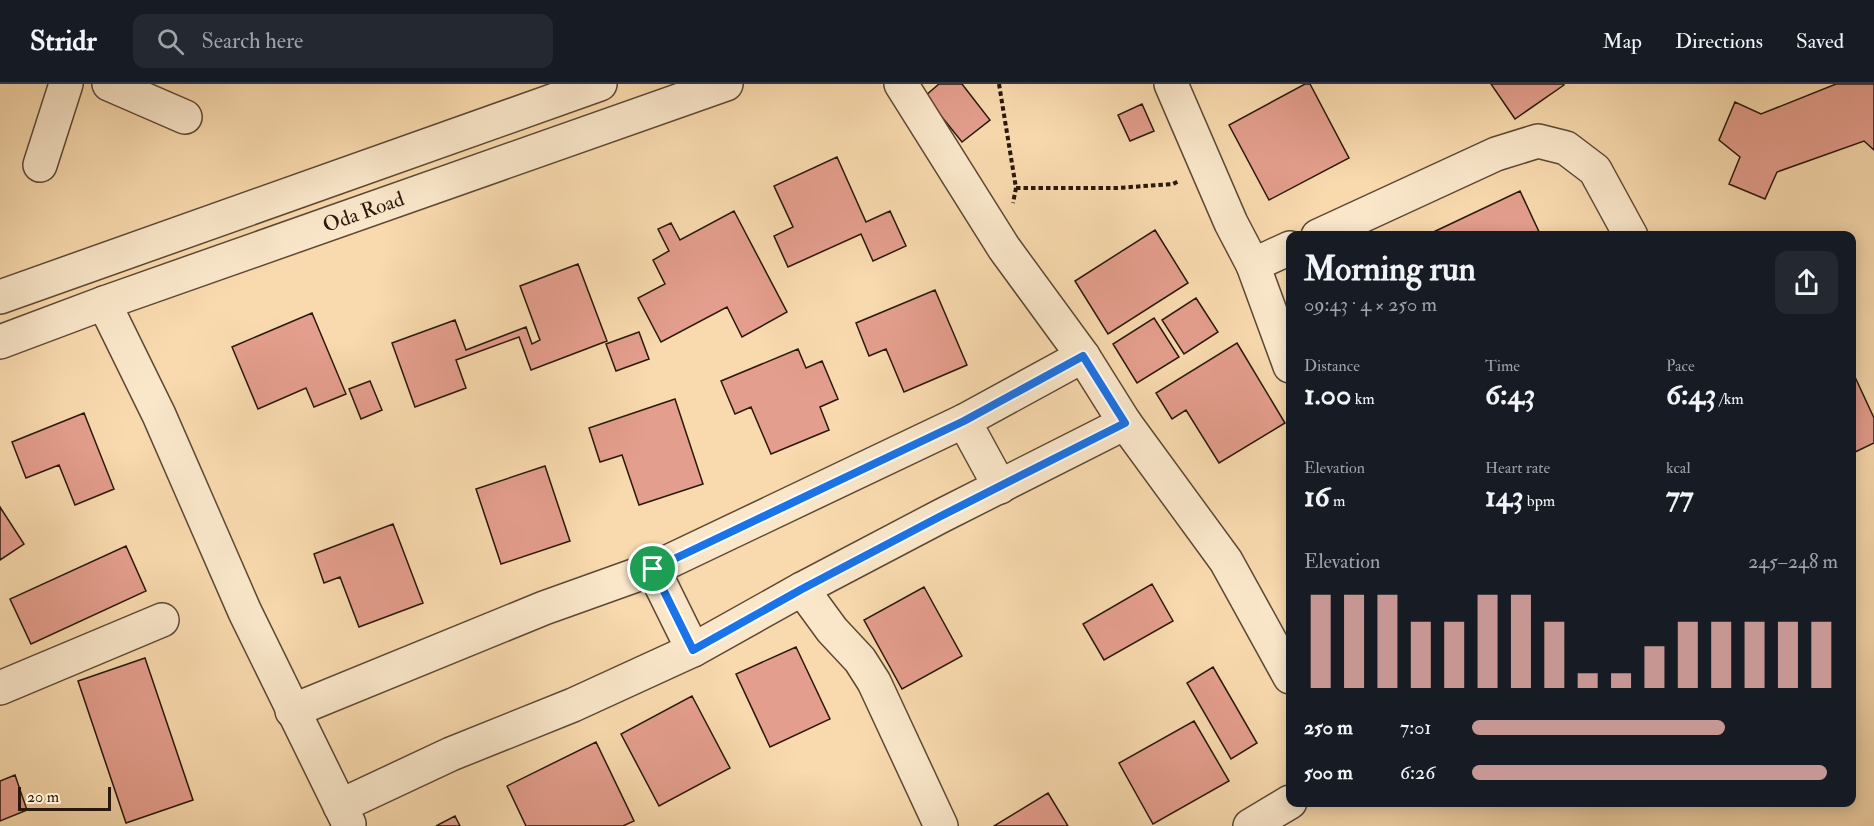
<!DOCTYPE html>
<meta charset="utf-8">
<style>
body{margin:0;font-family:"IM FELL Double Pica",serif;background:#242831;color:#f1f3f6;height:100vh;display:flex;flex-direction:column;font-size:22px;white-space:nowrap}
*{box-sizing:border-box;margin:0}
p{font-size:20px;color:#9ea1a6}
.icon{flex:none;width:33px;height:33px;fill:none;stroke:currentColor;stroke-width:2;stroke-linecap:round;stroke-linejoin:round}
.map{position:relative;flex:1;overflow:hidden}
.sheet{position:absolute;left:1286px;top:147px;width:570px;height:576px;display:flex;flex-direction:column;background:#171b24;border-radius:12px;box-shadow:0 3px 15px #0003}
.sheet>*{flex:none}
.scale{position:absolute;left:18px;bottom:15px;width:93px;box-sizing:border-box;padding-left:6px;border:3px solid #29180b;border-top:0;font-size:16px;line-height:21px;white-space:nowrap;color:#29180b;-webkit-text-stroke:4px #fae7ca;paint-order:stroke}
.pin{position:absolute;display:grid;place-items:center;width:51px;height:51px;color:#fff;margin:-26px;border:3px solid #fff;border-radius:50%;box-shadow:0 2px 6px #0007}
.round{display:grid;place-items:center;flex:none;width:63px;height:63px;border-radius:12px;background:#242831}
.summary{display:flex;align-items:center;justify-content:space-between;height:102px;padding:0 18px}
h1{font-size:33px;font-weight:700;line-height:45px}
.figures{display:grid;grid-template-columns:repeat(3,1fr);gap:9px;height:102px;padding:6px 18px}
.figures div{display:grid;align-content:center}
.figures b{font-size:30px;font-weight:700}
.figures small{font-size:16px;font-weight:400}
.figures p{font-size:16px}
.chart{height:168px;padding:12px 18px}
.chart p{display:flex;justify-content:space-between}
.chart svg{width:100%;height:108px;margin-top:6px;stroke:#c59692;stroke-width:6}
ul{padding:0 18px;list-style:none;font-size:20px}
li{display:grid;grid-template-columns:96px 72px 1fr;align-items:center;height:45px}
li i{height:15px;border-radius:8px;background:#c59692}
header{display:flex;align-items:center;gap:36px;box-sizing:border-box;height:84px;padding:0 30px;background:#171b24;border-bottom:2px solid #363941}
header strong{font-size:28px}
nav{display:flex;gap:33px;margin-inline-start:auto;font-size:21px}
.search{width:420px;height:54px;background:#242831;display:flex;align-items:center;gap:15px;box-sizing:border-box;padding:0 21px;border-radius:12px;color:#9ea1a6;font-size:22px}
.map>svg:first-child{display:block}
</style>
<header>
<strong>Stridr</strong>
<div class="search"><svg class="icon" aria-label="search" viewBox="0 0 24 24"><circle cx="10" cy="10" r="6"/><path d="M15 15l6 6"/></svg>Search here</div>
<nav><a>Map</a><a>Directions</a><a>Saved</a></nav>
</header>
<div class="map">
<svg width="1874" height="742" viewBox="0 0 1874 742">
<rect width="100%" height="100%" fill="#f8daae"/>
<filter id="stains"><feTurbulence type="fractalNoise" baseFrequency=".00333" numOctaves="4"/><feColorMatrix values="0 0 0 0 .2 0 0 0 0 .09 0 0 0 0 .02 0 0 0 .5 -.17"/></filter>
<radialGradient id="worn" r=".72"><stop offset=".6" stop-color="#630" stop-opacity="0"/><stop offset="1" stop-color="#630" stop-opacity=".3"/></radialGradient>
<path fill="#e49e8d" stroke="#29180b" stroke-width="1.5" d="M939,0H962L990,36L962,58L925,12Z
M1305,0H1310L1349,74L1269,116L1229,41Z
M1491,0H1563L1564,1L1515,35Z
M1836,0H1874V66L1864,57L1777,88L1765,115L1729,100L1740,73L1719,56L1735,18L1761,30Z
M1142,20L1154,47L1130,57L1118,31Z
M837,73L866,138L890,127L906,162L873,177L861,150L788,183L774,152L793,143L774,102Z
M1520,107L1541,152H1425Z
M734,127L787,228L742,253L727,223L661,258L638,214L665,200L653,176L669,167L658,145L671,139L680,156Z
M1155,146L1188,199L1108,250L1075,197Z
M578,180L607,257L531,286L519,253L456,276L466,304L415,323L392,259L455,236L466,266L526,243L532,260L540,256L520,202Z
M935,206L967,281L904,308L886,265L869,272L856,239Z
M1196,214L1218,248L1184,270L1162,236Z
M312,229L346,310L314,323L306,304L258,325L232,263Z
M1154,234L1179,273L1137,299L1113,260Z
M639,248L649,275L616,287L606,260Z
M1237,259L1285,339L1219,379L1186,326L1172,335L1156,309Z
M798,265L806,284L822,277L838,315L820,323L829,346L771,370L751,323L735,330L721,297Z
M1855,293L1874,334V359L1851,370V294Z
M370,297L382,326L361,335L349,305Z
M675,315L703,400L639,421L622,371L600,378L589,344Z
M84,329L114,405L75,421L59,381L26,394L12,358Z
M545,382L570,457L501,480L476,405Z
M0,423L24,460L0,476Z
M393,440L423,519L359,543L340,493L324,499L314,470Z
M126,462L146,507L31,560L10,515Z
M1152,500L1173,537L1104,576L1083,540Z
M924,503L962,572L902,605L864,536Z
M796,563L830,635L770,663L736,590Z
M145,574L193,716L126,739L78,597Z
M1213,583L1257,659L1231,675L1187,599Z
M692,612L730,684L659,722L621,650Z
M1194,637L1229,697L1153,740L1119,679Z
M596,658L634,737L623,742H526L507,702Z
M15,691L27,726L0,737V697Z
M1048,709L1068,742H994Z
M455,732L460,742H436Z"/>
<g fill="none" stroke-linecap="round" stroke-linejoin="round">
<defs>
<g id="minor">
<path d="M109,0L185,33"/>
<path d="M901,0L1004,164L1083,272L1125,339L1226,477L1290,593"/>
<path d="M1171,0L1231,139L1253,181L1290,282"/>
<path d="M40,81L66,0"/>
<path d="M1318,152L1496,70L1538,57L1566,64L1595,86L1631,152"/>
<path d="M1253,181L1290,164"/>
<path d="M0,213L600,0"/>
<path d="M104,219L159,331L245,528L349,740"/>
<path id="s1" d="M0,258L104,219L726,0"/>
<path d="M964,337L1000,403"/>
<path d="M653,485L693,566"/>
<path d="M802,505L832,546L860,576L874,598L941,742"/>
<path d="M0,604L162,536"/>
<path d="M292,627L544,524L653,485L964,337L1083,272"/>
<path d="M340,722L451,670L573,621L693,566L802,505L941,432L1125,339"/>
<path d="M1250,742L1290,718"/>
</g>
</defs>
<use href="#minor" stroke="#5d4834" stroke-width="36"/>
<path stroke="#29180b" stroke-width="4" stroke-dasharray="4.5 3" stroke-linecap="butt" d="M999,0L1016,104L1013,119
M1016,104H1117L1173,100L1179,97"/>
<use href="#minor" stroke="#fae7ca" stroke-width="33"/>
</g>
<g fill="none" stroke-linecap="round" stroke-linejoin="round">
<defs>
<path id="route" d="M1083,272L1125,339L941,432L802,505L693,566L653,485L964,337Z"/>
</defs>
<use href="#route" stroke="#fff" stroke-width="12"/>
<use href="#route" stroke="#1a73e8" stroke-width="8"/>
</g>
<g text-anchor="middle" stroke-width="4.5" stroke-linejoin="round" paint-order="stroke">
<g font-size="21" fill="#29180b" stroke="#fae7ca">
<text dy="7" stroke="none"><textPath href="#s1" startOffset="386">Oda Road</textPath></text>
</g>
</g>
<rect width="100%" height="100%" filter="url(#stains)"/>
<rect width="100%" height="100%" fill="url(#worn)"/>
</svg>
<div class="scale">20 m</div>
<div class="pin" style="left:653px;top:485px;background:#1e9e55"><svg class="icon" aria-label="arrive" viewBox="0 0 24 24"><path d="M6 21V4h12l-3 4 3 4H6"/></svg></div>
<section class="sheet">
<div class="summary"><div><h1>Morning run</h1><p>09:43 · 4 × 250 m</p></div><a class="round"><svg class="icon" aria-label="share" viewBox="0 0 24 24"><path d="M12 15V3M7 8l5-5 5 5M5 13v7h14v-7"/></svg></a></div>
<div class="figures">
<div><p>Distance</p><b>1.00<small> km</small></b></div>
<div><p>Time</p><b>6:43</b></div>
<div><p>Pace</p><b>6:43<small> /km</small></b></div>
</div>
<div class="figures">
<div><p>Elevation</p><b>16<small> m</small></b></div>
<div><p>Heart rate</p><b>143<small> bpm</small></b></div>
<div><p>kcal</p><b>77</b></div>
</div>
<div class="chart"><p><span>Elevation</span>245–248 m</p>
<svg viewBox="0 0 160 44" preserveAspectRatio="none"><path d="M5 44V6M15 44V6M25 44V6M35 44V17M45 44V17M55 44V6M65 44V6M75 44V17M85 44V38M95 44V38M105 44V27M115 44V17M125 44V17M135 44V17M145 44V17M155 44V17"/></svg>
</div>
<ul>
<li><b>250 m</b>7:01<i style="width:69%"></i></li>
<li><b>500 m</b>6:26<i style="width:97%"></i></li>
</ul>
</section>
</div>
